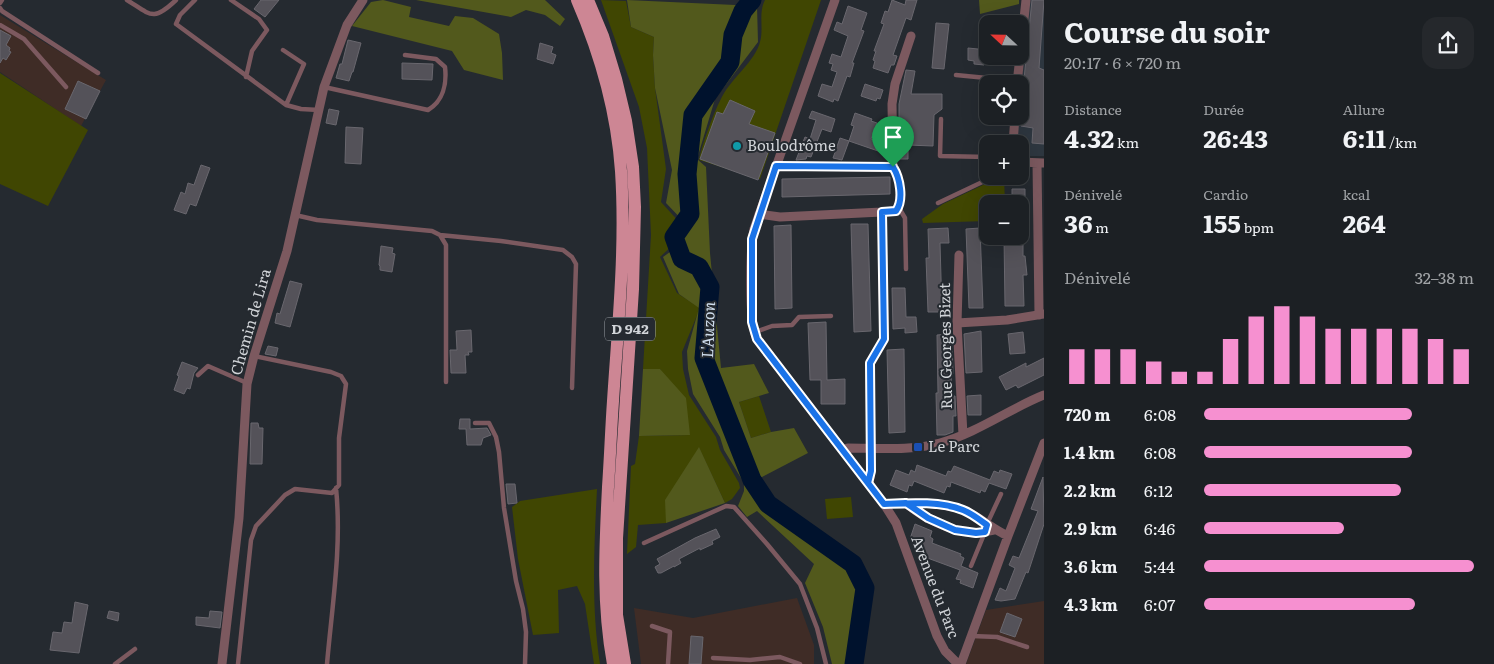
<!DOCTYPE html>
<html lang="fr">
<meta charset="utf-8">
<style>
body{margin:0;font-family:Literata,serif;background:#25282c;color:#f1f3f6;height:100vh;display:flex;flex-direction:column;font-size:19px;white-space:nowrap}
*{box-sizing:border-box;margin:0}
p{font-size:16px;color:#a0a3a6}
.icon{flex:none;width:28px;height:28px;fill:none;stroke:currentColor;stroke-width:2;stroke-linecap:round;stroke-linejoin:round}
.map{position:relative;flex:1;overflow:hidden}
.sheet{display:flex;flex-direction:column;background:#1c2024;width:450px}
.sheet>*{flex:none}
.needle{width:32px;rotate:292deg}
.buttons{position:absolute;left:979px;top:15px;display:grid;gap:10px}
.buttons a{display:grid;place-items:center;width:50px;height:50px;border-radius:10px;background:#1c2024;box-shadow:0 5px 20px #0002,0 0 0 1px #3a3e41;font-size:25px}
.pin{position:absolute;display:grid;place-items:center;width:42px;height:42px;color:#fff;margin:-51px -21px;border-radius:50% 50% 50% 0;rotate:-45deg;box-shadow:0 0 5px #0007}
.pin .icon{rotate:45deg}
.round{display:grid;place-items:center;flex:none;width:52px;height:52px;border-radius:15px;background:#25282c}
.headline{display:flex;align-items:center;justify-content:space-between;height:85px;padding:0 20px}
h1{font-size:28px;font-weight:700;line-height:38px}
.stats{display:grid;grid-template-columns:repeat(3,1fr);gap:8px;height:85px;padding:5px 20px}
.stats div{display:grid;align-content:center}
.stats b{font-size:25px;font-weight:700}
.stats small{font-size:14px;font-weight:400}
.stats p{font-size:14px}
.chart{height:140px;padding:10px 20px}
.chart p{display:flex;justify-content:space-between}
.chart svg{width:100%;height:90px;margin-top:5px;stroke:#f690d0;stroke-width:6}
ul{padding:0 20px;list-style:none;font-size:16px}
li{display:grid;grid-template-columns:80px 60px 1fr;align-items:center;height:38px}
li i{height:12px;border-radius:6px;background:#f690d0}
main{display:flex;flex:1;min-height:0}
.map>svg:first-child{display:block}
</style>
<main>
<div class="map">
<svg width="1044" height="664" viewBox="0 0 1044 664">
<rect width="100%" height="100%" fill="#252a30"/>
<path fill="#2e3740" d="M1029,0H1044V156H1021L1020,144H1016L1018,116H1020V87Z"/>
<path fill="#3f2c26" d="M0,15L106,80L81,126L0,72Z
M797,598L814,645V664H641L634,608L693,618Z
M1044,601V664H966L986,610Z"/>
<path fill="#404602" d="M601,0L626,1L631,27L654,37L653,55L655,88L666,169L661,202L681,224L672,236L675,243L660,257L677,293L700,308L682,352L683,369L689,395L716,437L720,450L739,483L740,488L732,499L725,503L699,448L666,500V523L638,525L636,547L627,554L631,466L635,464L639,436L690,435L660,369H643L651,235L647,148L639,107Z
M765,0H821L760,179L699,160C702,144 715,109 723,95C732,78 755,61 760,42C764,28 758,13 765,0Z
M0,73L88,130L48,206L0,184Z
M1002,176H1004L1005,204H988L987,221L923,223L922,219L943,204Z
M759,396L771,432L751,438L739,402Z
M597,489C594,548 591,606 600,664H594L585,604L577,586L558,590L559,633L533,635L518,559L512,507L520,501Z
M851,497L853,517L827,519L825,499Z"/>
<path fill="#52591c" d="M383,0L411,7L409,17L449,26L455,16L473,18L499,34L502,53L503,80L464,70L452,51L352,26L371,2Z
M416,0H545L565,19L560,26L545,15L526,10L511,17Z
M627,0L757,6L758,42L715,99L697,159L706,167L710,253L721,368L754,364L769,393L739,402L751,438L771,432L794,428L808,453L762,477L749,480L765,505L850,567L862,588L851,664H832L823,627L805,583L814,564L757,511L747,517L738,506L744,491V483L724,450L720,437L693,394L688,369L687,351L699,308L679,294L663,257L681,244L678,237L687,225L666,203L672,170L655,88L653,55L654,37L631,27Z
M979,0H1019V4L980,14Z
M643,369H660L686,398L690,435L639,436Z
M699,447L725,503L666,523L665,500Z"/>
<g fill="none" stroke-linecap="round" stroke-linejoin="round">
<path stroke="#00122d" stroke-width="19" d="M752,0L743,11L733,35L730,62L693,115L687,174L690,214L674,237L682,259L699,267L710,287L704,358L752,480L768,504L853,564L865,588L854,664"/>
</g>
<path fill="#545259" stroke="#69676e" d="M261,0H279L265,17L254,9Z
M892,0L905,5L906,0H917L911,20L906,18L893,55L897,56L894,65H891L888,73L873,68L875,61L873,60L876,51H874L884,24L881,23L885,11L888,12Z
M1032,0H1044L1039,68L1044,70V144L1032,143L1033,128L1021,126V88L1023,89Z
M848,6L867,13L861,30L864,31L852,63H854L850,77L847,76L838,101L834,99L833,102L818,96L822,84L832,87L837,72L831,70L833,64L829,63L832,54L841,57L848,36L834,30L837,22L842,24Z
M1003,15H1012V24H1003Z
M936,23L949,24L944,69L932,68Z
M0,30L11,36L6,45L10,48L9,51L11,52L6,60L3,58L0,63Z
M348,40L361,43L353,72H352L349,81L336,78L340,64H342Z
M540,43L553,47L551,53L556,55L553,64L537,59Z
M968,48L988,50V58H985L984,65L974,64V61L968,60Z
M402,63L433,64L432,80L402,79Z
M906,70L915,71L911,94H942V109L934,115L933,146L908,145V159H899V104Z
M78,81L100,91L86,119L65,109Z
M865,84L883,90L880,99L877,98L876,101L861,96Z
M730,100L755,111L749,124L775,133L758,180L700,159L717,112L723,114Z
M329,109L339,111L336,125L326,123Z
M812,111L835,119L831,132L822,129L811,157L807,156L806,159L796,160L805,137L810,139L816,120L809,118Z
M855,113L872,119L871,121L877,123L871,139L886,144L884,153L849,141L854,126L851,125Z
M346,127L363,128L361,164L345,163Z
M840,138L849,141L842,160L833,158Z
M201,165L210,168L196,206L190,204L186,214L174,210L181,192L185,194L188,183L194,185Z
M890,177V194L782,197V179Z
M1012,189H1025V204H1012Z
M851,224H868L871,331L854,332Z
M791,225L792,308L775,309L774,226Z
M948,228L949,243H940L942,312H928L926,258H929L928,229Z
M980,228L983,308H969L966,229Z
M1004,236H1023V256H1025L1027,275H1023L1024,306H1005Z
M381,246L393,248L392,253L395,254L392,272L380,270V266L379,265Z
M290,281L302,284L290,327L275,323L277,313L280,314Z
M892,288H905L906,317H916L917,332L905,333V328L893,329Z
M826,322L827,380L845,379V404H821V380H810L808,323Z
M471,330L472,352H468L469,355H465L466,373H451L450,350H457L456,331Z
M981,331L982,372L966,373L964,334Z
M1023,332L1025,353L1010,354L1008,334Z
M949,334V341L952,340L953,374H951L952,396H955L956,416H953V432L945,435H937L936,393H938L937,335Z
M268,346L278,348L276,356L265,354Z
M904,349L905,432L889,433L887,350Z
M1044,358V375L1018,388L1016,385L1006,390L999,377L1026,363V367Z
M182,362L198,368L194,373L190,389L187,388L184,394L174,390L179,376L177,375Z
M981,395V415H968L967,396Z
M460,419H470V429L487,428L491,435L483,438L481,445H467L466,429H459Z
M251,423H258L259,428H263L262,464H250Z
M917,465L946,476L948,471L951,472L954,466L990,480L994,471L999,473L1000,470L1012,474L1006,489L989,483L985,492L981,490L980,493L951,482L950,487L947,486L944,493L914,481L912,486L909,485L907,492L890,485L896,470L909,475L911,470L915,472Z
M1043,477L1044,524L1028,573L1026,572L1015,599L1001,601L995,600L1000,588L1006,591L1015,568L1009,565L1013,556L1019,558L1038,511L1031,509Z
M506,484H515L517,503L508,504Z
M915,524L932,531L930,537L933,539L932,543L961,554L960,556L964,558L961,566L978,573L973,588L960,583L961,580L956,579L960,570L922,556L925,549L922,548L923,544L910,539Z
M716,529L720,537L712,541L713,544L700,550V548L679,559L681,563L674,567V566L661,573H658L655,567L660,564L657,559L695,538Z
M75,602L88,605L79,653L50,650L53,632L62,633L64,622L72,623Z
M109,611L119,613L118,621L107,618Z
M210,611L222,612L220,628L196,625V617L209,618Z
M1007,613L1022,619L1015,637L1000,632Z
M691,636L703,637L701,664H689Z"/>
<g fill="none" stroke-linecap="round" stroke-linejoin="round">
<path stroke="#7c595f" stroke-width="4.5" d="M127,0C151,15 153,22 176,0
M195,0L180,15L176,24L286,105L301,109L319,110
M231,0L259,19L267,30L252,51L246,77
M0,3L2,0
M0,8L2,11L98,73
M0,25L24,39L66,87
M283,50L304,64L286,105
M956,75L1017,81
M324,87L428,110C443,101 447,84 445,67L436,59L405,55
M941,119L940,156L988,157
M938,203L995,176
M899,208L905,218L906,269
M295,215L317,220L432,231L440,235L446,245V382
M440,235L501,241L563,250L572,257L576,264L572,388
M755,332L772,326L792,325L799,317L831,316
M198,375L208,366L247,383
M475,423H489L496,437L499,452L504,508L516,581L523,609L526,632L525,664
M987,524L1001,494
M644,543L726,506L734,507L767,544L800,584L817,628L826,664
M971,566L985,532
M652,626L670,632L668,664
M972,636L997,637L1027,647
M713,658L750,660L780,657L800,664
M115,664L135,649
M238,664L251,540L256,526L285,495L295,489L332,493L339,485V438L346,384L341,376L331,372L254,356
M327,664C332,606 342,547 336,488"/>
<path stroke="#7c595f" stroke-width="9" d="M835,0L754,229C750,251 748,320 757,339L884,504L896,523L937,636L945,651L958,664
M1020,56L1026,0
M1017,84L1020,56
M1013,144L1015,116
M1020,162L1044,163
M1037,163L1039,315
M893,167L892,104L895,84L911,36
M759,214L780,217L882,212L896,211C904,200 900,178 893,167L776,166
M959,255L957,323L963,435
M957,323L1007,320L1044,314
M843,450L848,448C877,448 913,451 940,443C977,433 1009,409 1044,395
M869,483L871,471L870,363L884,339L882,212
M906,503C924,519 950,531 974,533C981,533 988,531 994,530
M884,504C909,503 939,501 963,510C979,516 992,529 1008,536
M222,664L239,518L247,384L254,356L287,251L324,87L347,25L363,0
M961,664L1008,536L1044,443"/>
<path stroke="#cd8694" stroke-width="12" d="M577,0C600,53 617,113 621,171C626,248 618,324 613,401C611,430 610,458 608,487C605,547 602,605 613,664
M588,0L603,36L616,79L626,121L633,167L635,207L633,289L617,538V615L625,664"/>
</g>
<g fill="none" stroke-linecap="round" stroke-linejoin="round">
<defs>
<path id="route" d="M893,167L776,166L752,239V322L757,339L884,504L906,503L928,518L955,530L976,533L985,532L987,525C980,520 971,513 963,510C940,501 909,503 884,504L868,483L871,471L870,363L884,339L882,212L896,211C904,200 900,178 893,167"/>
</defs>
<use href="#route" stroke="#fff" stroke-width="10"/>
<use href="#route" stroke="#1a73e8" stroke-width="6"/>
</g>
<circle fill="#0f9aa8" stroke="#252a30" stroke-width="2" cx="737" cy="146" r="5"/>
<rect fill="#1a4fb4" stroke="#252a30" stroke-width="2" x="913" y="442" width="10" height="10" rx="2.5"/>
<g text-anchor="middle" stroke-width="4" stroke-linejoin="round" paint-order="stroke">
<rect fill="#252a30" stroke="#9da1a6" stroke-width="1" x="605" y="317.5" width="50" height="23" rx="4"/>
<g font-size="14" font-weight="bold" fill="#d1d4d8">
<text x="630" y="334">D 942</text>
</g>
<g font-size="15" fill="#d1d4d8" stroke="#252a30" text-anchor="start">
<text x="747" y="151">Boulodrôme</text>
<text x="928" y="452">Le Parc</text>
</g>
<g font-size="15" fill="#d1d4d8" stroke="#252a30">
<text transform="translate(251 322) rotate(-74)" y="5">Chemin de Lira</text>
<text transform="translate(946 346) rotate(-91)" y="5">Rue Georges Bizet</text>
<text transform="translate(935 587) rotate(69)" y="5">Avenue du Parc</text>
</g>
<g font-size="16" font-style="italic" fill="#d0deee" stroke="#252a30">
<text transform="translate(708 330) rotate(-88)" y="6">L'Auzon</text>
</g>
</g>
</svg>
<div class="buttons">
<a><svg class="needle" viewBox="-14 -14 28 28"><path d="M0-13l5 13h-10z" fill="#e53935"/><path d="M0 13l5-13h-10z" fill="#a0a3a6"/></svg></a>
<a><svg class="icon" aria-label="locate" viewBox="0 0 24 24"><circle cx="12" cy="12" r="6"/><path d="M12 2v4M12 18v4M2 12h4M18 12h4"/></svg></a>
<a>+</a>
<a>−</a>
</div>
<div class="pin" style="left:893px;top:167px;background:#1e9e55"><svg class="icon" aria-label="arrive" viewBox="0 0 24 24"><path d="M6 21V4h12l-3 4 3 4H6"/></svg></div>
</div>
<section class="sheet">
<div class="headline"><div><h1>Course du soir</h1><p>20:17 · 6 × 720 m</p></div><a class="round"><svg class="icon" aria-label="share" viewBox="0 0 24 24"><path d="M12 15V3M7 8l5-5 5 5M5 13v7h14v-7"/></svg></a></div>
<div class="stats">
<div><p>Distance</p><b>4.32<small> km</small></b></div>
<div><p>Durée</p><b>26:43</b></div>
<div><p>Allure</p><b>6:11<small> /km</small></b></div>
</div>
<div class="stats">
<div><p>Dénivelé</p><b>36<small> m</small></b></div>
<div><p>Cardio</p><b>155<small> bpm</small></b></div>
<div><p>kcal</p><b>264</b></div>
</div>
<div class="chart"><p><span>Dénivelé</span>32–38 m</p>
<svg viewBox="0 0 160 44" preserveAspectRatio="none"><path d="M5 44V27M15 44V27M25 44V27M35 44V33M45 44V38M55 44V38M65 44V22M75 44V11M85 44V6M95 44V11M105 44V17M115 44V17M125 44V17M135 44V17M145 44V22M155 44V27"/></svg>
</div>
<ul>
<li><b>720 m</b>6:08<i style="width:77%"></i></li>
<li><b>1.4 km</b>6:08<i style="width:77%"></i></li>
<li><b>2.2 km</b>6:12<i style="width:73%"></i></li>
<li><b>2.9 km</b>6:46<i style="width:52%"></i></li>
<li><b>3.6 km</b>5:44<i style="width:100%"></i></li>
<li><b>4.3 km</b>6:07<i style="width:78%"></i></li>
</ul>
</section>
</main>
